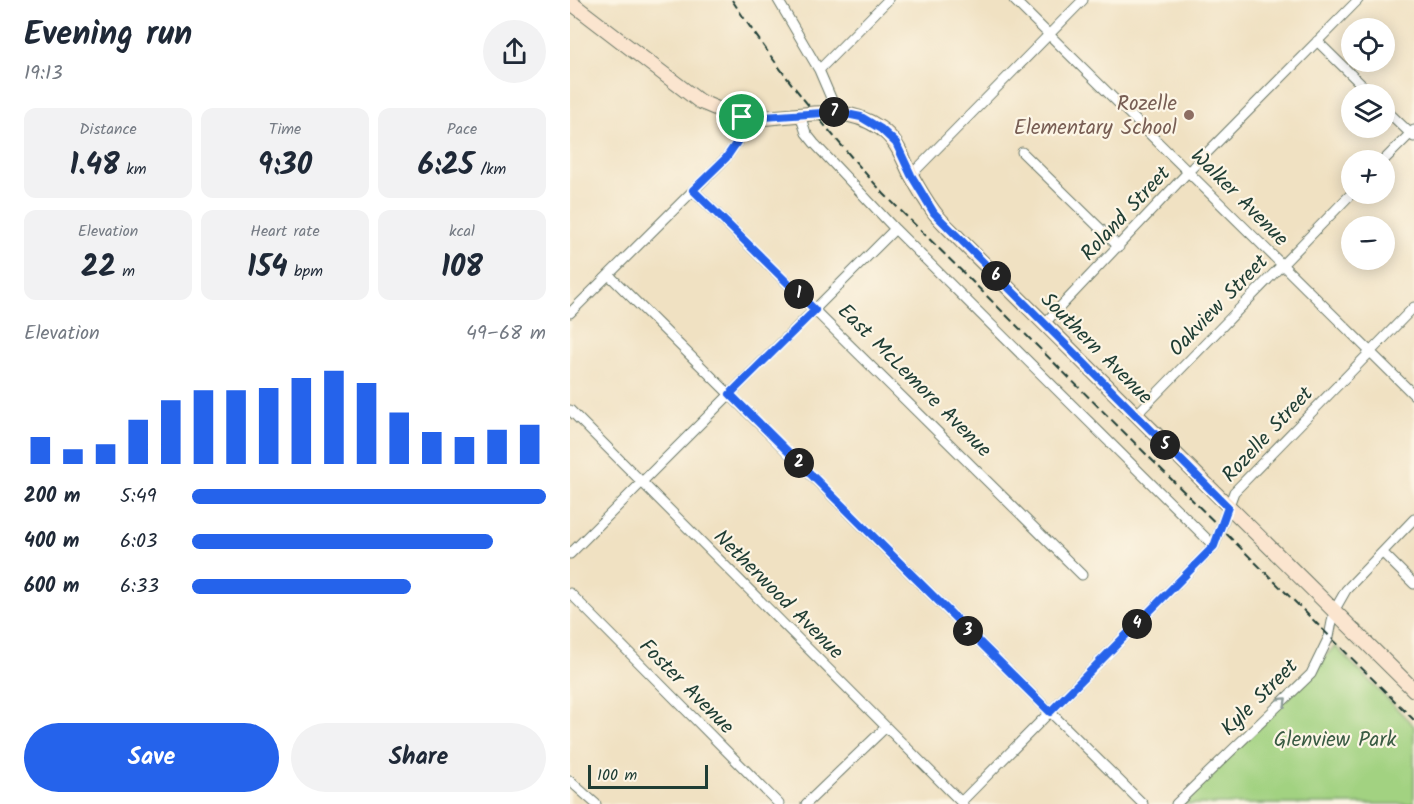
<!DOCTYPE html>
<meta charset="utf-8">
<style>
body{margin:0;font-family:Kalam,sans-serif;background:#f2f2f3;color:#1f2937;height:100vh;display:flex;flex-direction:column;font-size:22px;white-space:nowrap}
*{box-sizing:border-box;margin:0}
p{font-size:20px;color:#747a83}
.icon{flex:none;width:33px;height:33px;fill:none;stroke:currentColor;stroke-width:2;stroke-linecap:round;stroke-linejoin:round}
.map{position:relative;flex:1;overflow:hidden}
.details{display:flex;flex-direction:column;background:#fff;width:570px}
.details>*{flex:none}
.fabs{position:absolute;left:771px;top:18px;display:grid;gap:12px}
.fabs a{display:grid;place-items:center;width:54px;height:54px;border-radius:50%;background:#fff;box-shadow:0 3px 15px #0003;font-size:30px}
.scale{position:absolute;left:18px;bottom:15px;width:120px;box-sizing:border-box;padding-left:6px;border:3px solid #1f3d34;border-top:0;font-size:16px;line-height:21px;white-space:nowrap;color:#1f3d34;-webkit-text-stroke:4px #fcf5e5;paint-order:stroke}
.pin{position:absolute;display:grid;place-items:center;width:51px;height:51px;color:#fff;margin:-26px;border:3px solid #fff;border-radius:50%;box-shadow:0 2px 6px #0007}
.km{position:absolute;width:30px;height:30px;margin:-15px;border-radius:50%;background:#222;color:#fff;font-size:16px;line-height:30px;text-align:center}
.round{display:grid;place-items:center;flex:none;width:63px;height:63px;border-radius:32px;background:#f2f2f3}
.headline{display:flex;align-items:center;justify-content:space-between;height:102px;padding:0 24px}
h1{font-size:33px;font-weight:700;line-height:45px}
.figures{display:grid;grid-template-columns:repeat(3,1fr);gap:9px;height:102px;padding:6px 24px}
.figures div{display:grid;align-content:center;border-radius:12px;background:#f2f2f3;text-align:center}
.figures b{font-size:30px;font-weight:700}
.figures small{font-size:16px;font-weight:400}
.figures p{font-size:16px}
.chart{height:168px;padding:12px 24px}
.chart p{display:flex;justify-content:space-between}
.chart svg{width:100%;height:108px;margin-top:6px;stroke:#2563eb;stroke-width:6}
.button{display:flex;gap:12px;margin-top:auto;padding:12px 24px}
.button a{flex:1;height:69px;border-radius:36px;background:#2563eb;color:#fff;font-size:24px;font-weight:700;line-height:69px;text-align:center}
.button a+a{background:#f2f2f3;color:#1f2937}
ul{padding:0 24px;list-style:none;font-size:20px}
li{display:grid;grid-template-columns:96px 72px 1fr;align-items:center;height:45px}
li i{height:15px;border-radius:8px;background:#2563eb}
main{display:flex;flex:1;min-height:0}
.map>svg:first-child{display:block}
</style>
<main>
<section class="details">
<div class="headline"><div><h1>Evening run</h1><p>19:13</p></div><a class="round"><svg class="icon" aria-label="share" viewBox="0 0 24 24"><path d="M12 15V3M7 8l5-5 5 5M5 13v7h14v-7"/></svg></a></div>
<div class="figures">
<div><p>Distance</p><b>1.48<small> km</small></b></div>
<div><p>Time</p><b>9:30</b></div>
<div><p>Pace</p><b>6:25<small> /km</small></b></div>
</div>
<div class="figures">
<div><p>Elevation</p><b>22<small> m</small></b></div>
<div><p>Heart rate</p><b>154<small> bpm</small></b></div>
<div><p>kcal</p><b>108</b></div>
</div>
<div class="chart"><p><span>Elevation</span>49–68 m</p>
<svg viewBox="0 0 160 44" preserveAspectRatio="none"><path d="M5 44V33M15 44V38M25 44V36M35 44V26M45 44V18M55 44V14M65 44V14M75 44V13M85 44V9M95 44V6M105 44V11M115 44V23M125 44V31M135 44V33M145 44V30M155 44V28"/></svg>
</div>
<ul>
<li><b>200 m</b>5:49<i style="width:100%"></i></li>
<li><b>400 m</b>6:03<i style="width:85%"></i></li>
<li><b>600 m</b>6:33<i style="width:62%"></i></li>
</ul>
<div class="button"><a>Save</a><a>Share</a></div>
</section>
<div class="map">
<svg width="844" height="804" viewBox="0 0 844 804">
<rect width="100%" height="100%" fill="#fcf5e5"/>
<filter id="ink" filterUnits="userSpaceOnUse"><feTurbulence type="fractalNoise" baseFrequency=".0167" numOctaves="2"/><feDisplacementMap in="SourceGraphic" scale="12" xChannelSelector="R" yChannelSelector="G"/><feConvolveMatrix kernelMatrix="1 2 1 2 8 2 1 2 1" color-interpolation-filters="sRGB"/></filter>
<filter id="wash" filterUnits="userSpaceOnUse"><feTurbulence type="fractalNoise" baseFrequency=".008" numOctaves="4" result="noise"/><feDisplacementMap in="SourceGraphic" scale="24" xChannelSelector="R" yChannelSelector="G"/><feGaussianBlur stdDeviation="1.35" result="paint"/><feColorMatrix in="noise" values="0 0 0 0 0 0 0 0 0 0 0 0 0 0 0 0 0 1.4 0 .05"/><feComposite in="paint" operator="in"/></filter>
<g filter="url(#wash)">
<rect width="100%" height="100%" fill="#f0e1c2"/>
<path fill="#a2d281" stroke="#60885a" stroke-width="1.5" d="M765,646L844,726V804H612Z"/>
</g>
<g filter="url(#ink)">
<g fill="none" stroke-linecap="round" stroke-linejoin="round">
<defs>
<path id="minor" d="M208,0L249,70L267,112
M444,0L844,395
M747,41L801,94
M249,70L318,0
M814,108L844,137
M230,115L236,133L244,143L325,229L644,546
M452,152L549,247
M814,160L844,130
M341,175L513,0
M123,190L512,575
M39,275L573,804
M0,313L156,158L167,142L172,117
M474,324L619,171L788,0
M0,410L393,804
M565,416L782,193
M813,553L844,584
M0,554L325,229
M0,593L209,804
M0,781L26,804
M391,802L644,546L664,492L844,307
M236,804L316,727
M606,804L741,674L759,637L764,611L776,590L844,519"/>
<path id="secondary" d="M0,2L129,101C143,107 157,114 172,117C220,123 266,98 310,128C326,139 332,156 340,173C347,186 355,200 364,212C372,223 383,232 392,242L844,690"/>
</defs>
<use href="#minor" stroke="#687666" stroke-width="11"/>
<use href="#secondary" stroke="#687666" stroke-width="16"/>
<use href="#minor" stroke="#fff" stroke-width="9"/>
<use href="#secondary" stroke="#fbe5cf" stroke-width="14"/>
<path stroke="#1f3d34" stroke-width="2" stroke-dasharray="9 4.5" stroke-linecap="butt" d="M162,0C207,69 259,133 314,194L844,720"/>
</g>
<defs><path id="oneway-chevron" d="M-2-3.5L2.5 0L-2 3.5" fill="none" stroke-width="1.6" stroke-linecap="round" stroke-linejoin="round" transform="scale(1.5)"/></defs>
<use stroke="#8f9e9a" href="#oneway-chevron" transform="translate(713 701) rotate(-44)"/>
</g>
<g fill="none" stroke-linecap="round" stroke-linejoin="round" filter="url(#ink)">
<defs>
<path id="route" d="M267,112L291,117L311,129L326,143L341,175L364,213L658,507L644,546L480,712L160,394L245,310L123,190L156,158L167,142L172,117H194Z"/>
</defs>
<use href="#route" stroke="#fff" stroke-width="12"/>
<use href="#route" stroke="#2563eb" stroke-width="8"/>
</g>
<circle fill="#8d6e63" stroke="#fcf5e5" stroke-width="2" cx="619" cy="115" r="6"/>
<g text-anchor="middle" stroke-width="4.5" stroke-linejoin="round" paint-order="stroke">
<g font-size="21" fill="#785e54" stroke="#fcf5e5" text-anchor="end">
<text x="607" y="110">Rozelle<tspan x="607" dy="24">Elementary School</tspan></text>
</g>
<g font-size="21" fill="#1f3d34" stroke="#fcf5e5">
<text transform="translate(670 197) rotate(45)" y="7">Walker Avenue</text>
<text transform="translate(555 213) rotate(-47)" y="7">Roland Street</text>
<text transform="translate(648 305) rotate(-46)" y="7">Oakview Street</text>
<text transform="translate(527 348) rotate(45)" y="7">Southern Avenue</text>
<text transform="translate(345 380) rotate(45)" y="7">East McLemore Avenue</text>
<text transform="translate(697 434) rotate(-47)" y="7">Rozelle Street</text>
<text transform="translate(209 594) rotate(45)" y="7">Netherwood Avenue</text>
<text transform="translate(117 686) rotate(45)" y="7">Foster Avenue</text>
<text transform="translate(689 697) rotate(-45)" y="7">Kyle Street</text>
</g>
<g font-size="21" fill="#395b43" stroke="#fcf5e5">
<text x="765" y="746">Glenview Park</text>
</g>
</g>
</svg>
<div class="fabs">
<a><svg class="icon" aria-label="locate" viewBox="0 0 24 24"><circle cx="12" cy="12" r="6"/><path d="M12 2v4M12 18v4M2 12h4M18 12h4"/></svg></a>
<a><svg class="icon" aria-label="layers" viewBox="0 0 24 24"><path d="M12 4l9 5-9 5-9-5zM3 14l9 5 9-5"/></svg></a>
<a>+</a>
<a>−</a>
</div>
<div class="scale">100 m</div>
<div class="pin" style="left:172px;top:117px;background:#1e9e55"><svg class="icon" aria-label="arrive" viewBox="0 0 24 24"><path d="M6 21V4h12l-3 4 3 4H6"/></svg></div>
<b class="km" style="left:229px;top:294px">1</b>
<b class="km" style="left:229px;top:463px">2</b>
<b class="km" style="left:398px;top:631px">3</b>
<b class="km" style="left:567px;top:624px">4</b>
<b class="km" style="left:595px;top:445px">5</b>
<b class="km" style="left:426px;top:276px">6</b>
<b class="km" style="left:264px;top:112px">7</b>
</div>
</main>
